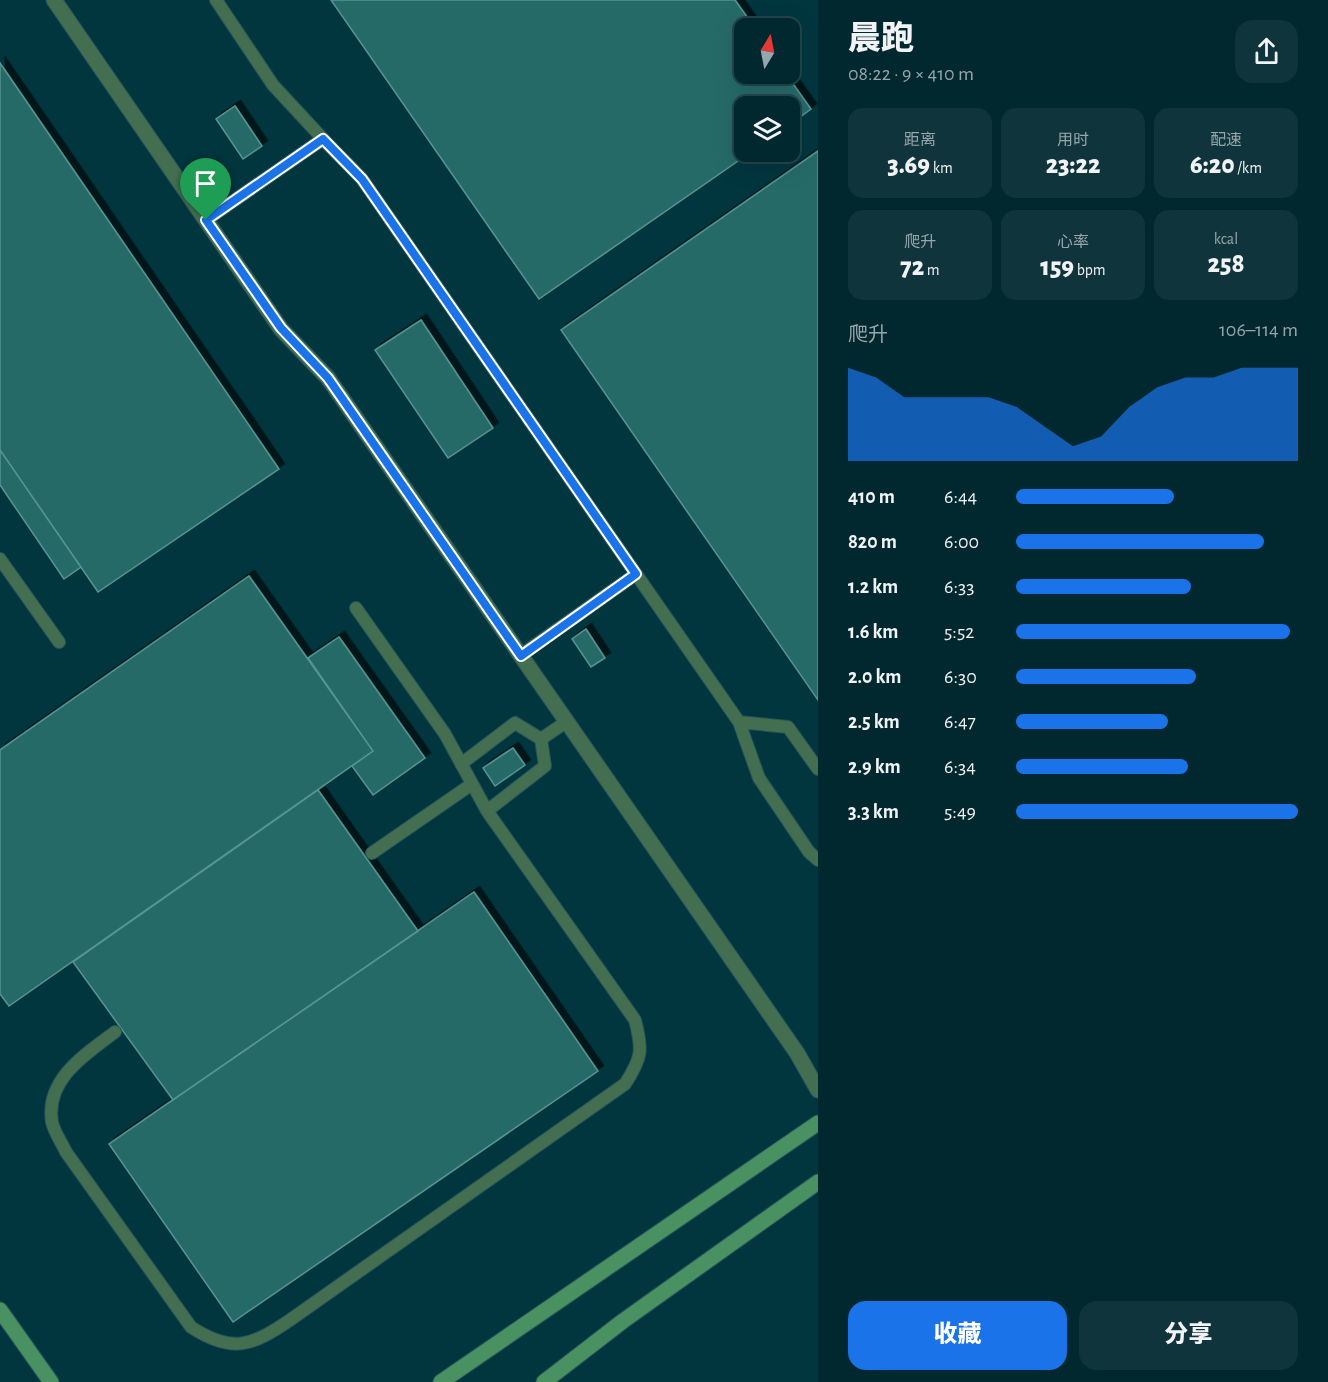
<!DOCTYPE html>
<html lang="zh">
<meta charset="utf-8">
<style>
body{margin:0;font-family:"Alegreya Sans","Noto Sans SC",sans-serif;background:#10343b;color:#f1f3f6;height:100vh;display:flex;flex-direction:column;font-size:22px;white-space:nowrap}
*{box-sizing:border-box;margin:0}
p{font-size:20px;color:#96a6aa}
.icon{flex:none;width:33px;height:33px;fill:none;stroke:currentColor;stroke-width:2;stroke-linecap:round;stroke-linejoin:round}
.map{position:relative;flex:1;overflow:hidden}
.side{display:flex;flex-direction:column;background:#02282f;width:510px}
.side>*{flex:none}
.needle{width:39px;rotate:10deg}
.buttons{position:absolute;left:734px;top:18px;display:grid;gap:12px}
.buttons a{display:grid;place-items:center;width:66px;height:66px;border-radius:12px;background:#02282f;box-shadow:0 6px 24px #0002,0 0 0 2px #23444b;font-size:30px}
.pin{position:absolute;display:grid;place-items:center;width:51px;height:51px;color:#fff;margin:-62px -26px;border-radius:50% 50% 50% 0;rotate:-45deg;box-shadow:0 0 6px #0007}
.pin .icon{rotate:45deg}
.round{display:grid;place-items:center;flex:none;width:63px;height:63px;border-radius:18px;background:#10343b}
.headline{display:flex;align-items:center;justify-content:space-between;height:102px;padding:0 30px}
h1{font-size:33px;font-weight:800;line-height:45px}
.figures{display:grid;grid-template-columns:repeat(3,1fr);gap:9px;height:102px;padding:6px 30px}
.figures div{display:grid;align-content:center;border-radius:15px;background:#10343b;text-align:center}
.figures b{font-size:26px;font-weight:800}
.figures small{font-size:16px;font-weight:400}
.figures p{font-size:16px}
.chart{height:168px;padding:12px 30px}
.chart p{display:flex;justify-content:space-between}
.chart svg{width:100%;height:108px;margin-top:6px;fill:#1a73e8;opacity:.7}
.primary-button{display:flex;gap:12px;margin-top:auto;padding:12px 30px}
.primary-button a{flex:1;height:69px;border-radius:18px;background:#1a73e8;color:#fff;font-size:24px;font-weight:800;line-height:69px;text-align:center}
.primary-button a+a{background:#10343b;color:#f1f3f6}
ul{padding:0 30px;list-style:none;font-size:20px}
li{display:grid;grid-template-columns:96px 72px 1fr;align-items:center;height:45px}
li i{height:15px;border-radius:8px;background:#1a73e8}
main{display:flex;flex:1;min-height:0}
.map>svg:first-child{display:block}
</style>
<main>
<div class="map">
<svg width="818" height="1382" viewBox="0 0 818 1382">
<defs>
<filter id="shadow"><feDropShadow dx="5.5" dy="-5.5" stdDeviation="0" flood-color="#0009"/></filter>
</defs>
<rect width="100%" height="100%" fill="#02363f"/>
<path fill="#286a68" stroke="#559592" stroke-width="1.5" filter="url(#shadow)" d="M331,0H735L755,28H744V74H786L811,109L789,125V106H744V152H751L539,299Z
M0,63L279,469L98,592L0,450Z
M235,106L262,146L243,159L216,119Z
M818,151V700L561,330Z
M421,320L493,428L448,458L375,350Z
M0,450L81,567L64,579L0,485Z
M249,576L373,751L9,1006L0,994V750Z
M586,629L605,658L591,667L572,639Z
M339,637L425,758L373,795L352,766L373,751L308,658Z
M513,748L525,765L495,786L483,768Z
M318,790L418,931L173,1100L73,962Z
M474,892L598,1071L233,1322L109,1144Z"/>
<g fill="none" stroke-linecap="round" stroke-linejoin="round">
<defs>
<path id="lane" d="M216,0L273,85L323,139
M206,220L323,139L362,179L636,574L521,655
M0,559L59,642
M636,574L739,722L788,727L818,769
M739,722L759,778L809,852L818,860
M541,739L566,722
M461,764L515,723L541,739
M487,811L545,766L541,739
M372,853L472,784
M115,1032C86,1054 45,1079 52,1122C54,1132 62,1143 66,1152L191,1327C232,1354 252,1346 290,1320L625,1084C642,1058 643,1050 635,1020L487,811L445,734L356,608"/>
<path id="street" d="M54,0L281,329L328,378L797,1053L818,1090"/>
<path id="secondary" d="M0,1310L51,1382
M441,1382L818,1123
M544,1382L623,1321L818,1182"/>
</defs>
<use href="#lane" stroke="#23535c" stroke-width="14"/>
<use href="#street" stroke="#23535c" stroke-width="17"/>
<use href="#secondary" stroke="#23535c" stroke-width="17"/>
<use href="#lane" stroke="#436f50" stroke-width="12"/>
<use href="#street" stroke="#436f50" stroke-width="15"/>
<use href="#secondary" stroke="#499160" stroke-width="15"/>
</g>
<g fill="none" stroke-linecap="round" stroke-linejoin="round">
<defs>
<path id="route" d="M323,139L362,179L636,574L521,656L328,378L281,328L206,220Z"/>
</defs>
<use href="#route" stroke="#fff" stroke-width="12"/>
<use href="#route" stroke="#1a73e8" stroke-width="8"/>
</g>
</svg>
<div class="buttons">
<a><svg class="needle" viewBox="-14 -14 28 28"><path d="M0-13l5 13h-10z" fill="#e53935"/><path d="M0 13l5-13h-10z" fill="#96a6aa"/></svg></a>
<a><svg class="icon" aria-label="layers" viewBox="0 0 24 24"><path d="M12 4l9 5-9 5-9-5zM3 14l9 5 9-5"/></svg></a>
</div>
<div class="pin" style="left:206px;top:220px;background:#1e9e55"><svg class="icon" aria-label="arrive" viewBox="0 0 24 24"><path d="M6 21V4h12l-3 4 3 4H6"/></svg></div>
</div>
<section class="side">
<div class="headline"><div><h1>晨跑</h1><p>08:22 · 9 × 410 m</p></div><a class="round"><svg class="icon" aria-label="share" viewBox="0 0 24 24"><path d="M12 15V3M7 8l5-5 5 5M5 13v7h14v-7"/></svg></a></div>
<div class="figures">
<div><p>距离</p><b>3.69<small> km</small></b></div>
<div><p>用时</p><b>23:22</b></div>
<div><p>配速</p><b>6:20<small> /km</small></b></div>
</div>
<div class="figures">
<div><p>爬升</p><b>72<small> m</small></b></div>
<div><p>心率</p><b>159<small> bpm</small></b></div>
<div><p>kcal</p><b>258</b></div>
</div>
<div class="chart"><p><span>爬升</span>106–114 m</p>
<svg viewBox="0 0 160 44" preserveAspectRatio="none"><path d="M0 44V6L10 10L20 18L30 18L40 18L50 18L60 22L70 30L80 38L90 34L100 22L110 14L120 10L130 10L140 6L150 6L160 6V44z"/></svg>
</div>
<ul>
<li><b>410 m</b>6:44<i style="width:56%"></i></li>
<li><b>820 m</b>6:00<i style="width:88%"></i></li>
<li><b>1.2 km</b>6:33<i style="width:62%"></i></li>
<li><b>1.6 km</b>5:52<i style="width:97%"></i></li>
<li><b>2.0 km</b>6:30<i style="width:64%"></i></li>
<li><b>2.5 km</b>6:47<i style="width:54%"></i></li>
<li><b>2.9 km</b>6:34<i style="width:61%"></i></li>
<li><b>3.3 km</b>5:49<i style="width:100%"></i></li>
</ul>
<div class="primary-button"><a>收藏</a><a>分享</a></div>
</section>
</main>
